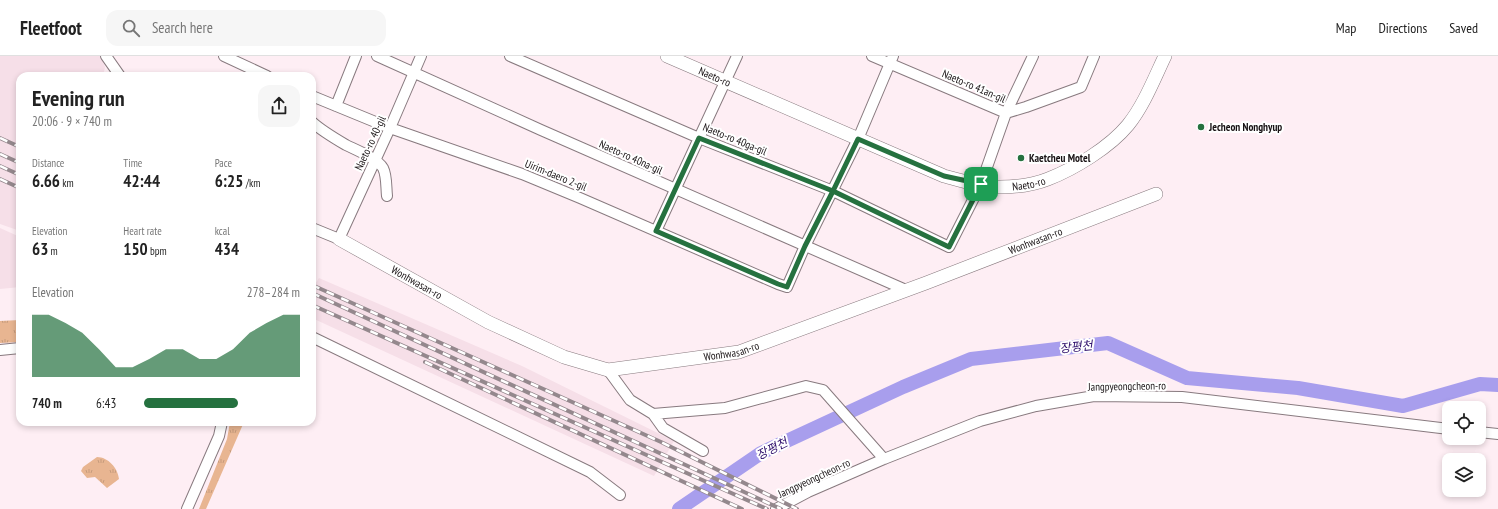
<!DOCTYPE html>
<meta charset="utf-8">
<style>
body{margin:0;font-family:"PT Sans Narrow","Noto Sans KR",sans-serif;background:#f6f6f6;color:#222;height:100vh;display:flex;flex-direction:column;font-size:15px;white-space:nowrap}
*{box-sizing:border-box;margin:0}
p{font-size:13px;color:#767676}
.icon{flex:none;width:22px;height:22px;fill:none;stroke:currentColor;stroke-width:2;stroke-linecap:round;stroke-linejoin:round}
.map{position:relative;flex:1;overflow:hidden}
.panel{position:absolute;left:16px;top:16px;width:300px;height:354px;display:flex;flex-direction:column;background:#fff;border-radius:12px;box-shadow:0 2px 6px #0003}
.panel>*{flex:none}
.buttons{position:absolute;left:1442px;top:345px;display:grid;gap:8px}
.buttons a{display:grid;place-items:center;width:44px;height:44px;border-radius:8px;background:#fff;box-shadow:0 2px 6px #0003;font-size:20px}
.pin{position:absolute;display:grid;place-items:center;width:34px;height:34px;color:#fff;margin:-17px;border-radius:8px;box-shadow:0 2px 6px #0006}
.round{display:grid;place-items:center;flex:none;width:42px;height:42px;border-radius:12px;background:#f6f6f6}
.summary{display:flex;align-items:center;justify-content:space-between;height:68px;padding:0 16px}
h1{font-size:22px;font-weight:600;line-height:30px}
.stats{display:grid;grid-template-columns:repeat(3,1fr);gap:6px;height:68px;padding:4px 16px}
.stats div{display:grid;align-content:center}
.stats b{font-size:17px;font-weight:600}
.stats small{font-size:11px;font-weight:400}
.stats p{font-size:11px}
.chart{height:112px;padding:8px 16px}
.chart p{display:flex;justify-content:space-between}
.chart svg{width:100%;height:72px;margin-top:4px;fill:#25713f;opacity:.7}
ul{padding:0 16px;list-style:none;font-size:13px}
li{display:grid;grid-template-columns:64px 48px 1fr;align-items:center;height:30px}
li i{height:10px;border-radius:5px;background:#25713f}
header{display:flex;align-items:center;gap:24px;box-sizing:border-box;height:56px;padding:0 20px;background:#fff;border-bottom:1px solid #e0e0e0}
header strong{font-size:19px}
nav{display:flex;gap:22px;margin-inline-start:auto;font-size:14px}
.search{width:280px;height:36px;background:#f6f6f6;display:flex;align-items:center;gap:10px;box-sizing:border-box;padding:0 14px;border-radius:12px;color:#767676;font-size:15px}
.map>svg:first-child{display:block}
</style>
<header>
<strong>Fleetfoot</strong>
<div class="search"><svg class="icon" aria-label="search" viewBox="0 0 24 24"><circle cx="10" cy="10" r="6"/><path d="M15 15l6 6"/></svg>Search here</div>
<nav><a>Map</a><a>Directions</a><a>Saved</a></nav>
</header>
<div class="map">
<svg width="1498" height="453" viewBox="0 0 1498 453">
<defs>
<pattern id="park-tufts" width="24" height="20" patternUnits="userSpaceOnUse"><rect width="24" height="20" fill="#e8b591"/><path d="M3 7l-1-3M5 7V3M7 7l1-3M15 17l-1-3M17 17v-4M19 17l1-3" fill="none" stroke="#c69b7c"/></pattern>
</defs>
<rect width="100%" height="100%" fill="#feeef4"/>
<path fill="#f6dfe8" d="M0,0H101L105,11L103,20H20V175L0,168Z
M0,172L20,181V231L0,233Z
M319,222L522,310L674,385L654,420L312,262V233Z"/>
<path fill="url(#park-tufts)" d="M20,264V286L0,287V265Z
M230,366H244L206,453H199L227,383Z
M97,401C108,401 118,412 119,423L107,432L95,421L87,422L81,415L83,411Z"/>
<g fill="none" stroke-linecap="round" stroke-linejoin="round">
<path stroke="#a89eed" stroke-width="14" d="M679,453L761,397L903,331L971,303L1108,287L1187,322L1298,332L1403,350L1480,328L1498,329"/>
<defs>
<path id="minor" d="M106,0L120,20
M224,0L267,20
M377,0L541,74L906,234
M510,0L699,82L833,135L949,191L981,128L1006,57L1033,0
M872,0L1006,57L1026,51L1081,31L1094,0
M312,40L390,72L522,118L580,142L778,228L787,231L805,190L858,83L893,0
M336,50L356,0
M312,66C322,75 334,82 346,89C356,94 377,102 383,112C387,120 386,131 387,140
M312,172L339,183L390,72L421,0
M656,175L737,0
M312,281L590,416L620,439
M0,294L20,292
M608,314L630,344L653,358L725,352L806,330L823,334L884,403
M653,358L663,372L703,395
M1479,376L1498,378
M187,453L219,380L222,366
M776,453L808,436L884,403L980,365L1036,350L1094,340L1182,341L1449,373"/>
<g id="major">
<path id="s1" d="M667,0L944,120C960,124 984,132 1000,131C1016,131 1033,129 1048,123C1074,113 1110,91 1128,69C1144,49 1154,23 1165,0"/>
<path id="s2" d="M339,183L488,266L564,301L608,314L739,296L926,227L1156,138"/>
</g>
</defs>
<use href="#minor" stroke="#887a7f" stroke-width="12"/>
<use href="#major" stroke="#887a7f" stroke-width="14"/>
<use href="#minor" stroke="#fff" stroke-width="10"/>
<use href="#major" stroke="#fff" stroke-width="13"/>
<defs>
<path id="rail" d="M0,82L20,91
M0,98L20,107
M0,110L20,119
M0,123L20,132
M312,229L661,386L797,453
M312,237L781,453
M312,249L767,453
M425,306L742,453"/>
</defs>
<use href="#rail" stroke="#94888d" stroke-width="4"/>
<use href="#rail" stroke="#fff" stroke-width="2.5" stroke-dasharray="8" stroke-linecap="butt"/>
</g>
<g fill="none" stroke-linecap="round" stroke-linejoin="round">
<defs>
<path id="route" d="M981,128L944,120L858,83L833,135L699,82L656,175L778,228L787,231L805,190L833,135L949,191L981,128"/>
</defs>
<use href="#route" stroke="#fff" stroke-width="8"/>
<use href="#route" stroke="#25713f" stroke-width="5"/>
</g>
<g fill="#25713f" stroke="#fff" stroke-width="1.5">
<circle cx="1201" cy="71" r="4"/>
<circle cx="1021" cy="102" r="4"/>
</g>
<g text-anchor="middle" stroke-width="4" stroke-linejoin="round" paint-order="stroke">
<g font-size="11" fill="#181214" stroke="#fff">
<text dy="4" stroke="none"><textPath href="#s1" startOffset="52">Naeto-ro</textPath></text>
<text transform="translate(974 30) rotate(23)" y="4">Naeto-ro 41an-gil</text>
<text transform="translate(735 83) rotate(22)" y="4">Naeto-ro 40ga-gil</text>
<text transform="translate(370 87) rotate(-65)" y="4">Naeto-ro 40-gil</text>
<text transform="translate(631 101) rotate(24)" y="4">Naeto-ro 40na-gil</text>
<text transform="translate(556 119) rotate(22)" y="4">Uirim-daero 2-gil</text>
<text dy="4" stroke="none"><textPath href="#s1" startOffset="388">Naeto-ro</textPath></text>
<text dy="4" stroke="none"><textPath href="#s2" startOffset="749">Wonhwasan-ro</textPath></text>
<text dy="4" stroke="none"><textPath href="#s2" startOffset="89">Wonhwasan-ro</textPath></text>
<text dy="4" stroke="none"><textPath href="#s2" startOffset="425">Wonhwasan-ro</textPath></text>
<text transform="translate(1127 330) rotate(-1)" y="4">Jangpyeongcheon-ro</text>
<text transform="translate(814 422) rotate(-25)" y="4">Jangpyeongcheon-ro</text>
</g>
<g font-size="11" font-weight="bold" fill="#181214" stroke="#fff" text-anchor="start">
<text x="1209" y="75">Jecheon Nonghyup</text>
<text x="1029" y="106">Kaetcheu Motel</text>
</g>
<g font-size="12" font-style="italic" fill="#2f106c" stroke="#fff">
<text transform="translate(1076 291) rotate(-6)" y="4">장평천</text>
<text transform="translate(772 393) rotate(-27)" y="4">장평천</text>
</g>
</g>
</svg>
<div class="buttons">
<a><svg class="icon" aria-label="locate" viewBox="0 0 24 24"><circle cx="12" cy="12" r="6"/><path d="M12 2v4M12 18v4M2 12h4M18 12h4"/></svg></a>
<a><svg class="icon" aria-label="layers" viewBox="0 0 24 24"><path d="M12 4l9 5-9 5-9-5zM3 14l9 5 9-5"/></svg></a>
</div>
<div class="pin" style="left:981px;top:128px;background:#1e9e55"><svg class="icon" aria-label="arrive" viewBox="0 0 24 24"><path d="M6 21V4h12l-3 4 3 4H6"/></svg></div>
<section class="panel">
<div class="summary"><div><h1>Evening run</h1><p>20:06 · 9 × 740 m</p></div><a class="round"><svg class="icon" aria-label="share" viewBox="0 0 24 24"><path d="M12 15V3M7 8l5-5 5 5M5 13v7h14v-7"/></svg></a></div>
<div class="stats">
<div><p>Distance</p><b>6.66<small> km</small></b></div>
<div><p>Time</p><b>42:44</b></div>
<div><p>Pace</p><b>6:25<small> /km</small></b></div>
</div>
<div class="stats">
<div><p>Elevation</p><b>63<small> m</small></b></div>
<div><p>Heart rate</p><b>150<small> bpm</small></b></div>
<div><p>kcal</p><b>434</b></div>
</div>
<div class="chart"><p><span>Elevation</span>278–284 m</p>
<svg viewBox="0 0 160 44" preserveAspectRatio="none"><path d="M0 44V6L10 6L20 11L30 17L40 27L50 38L60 38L70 33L80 27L90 27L100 33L110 33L120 27L130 17L140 11L150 6L160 6V44z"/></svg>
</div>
<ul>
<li><b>740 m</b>6:43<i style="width:60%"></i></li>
</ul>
</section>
</div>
